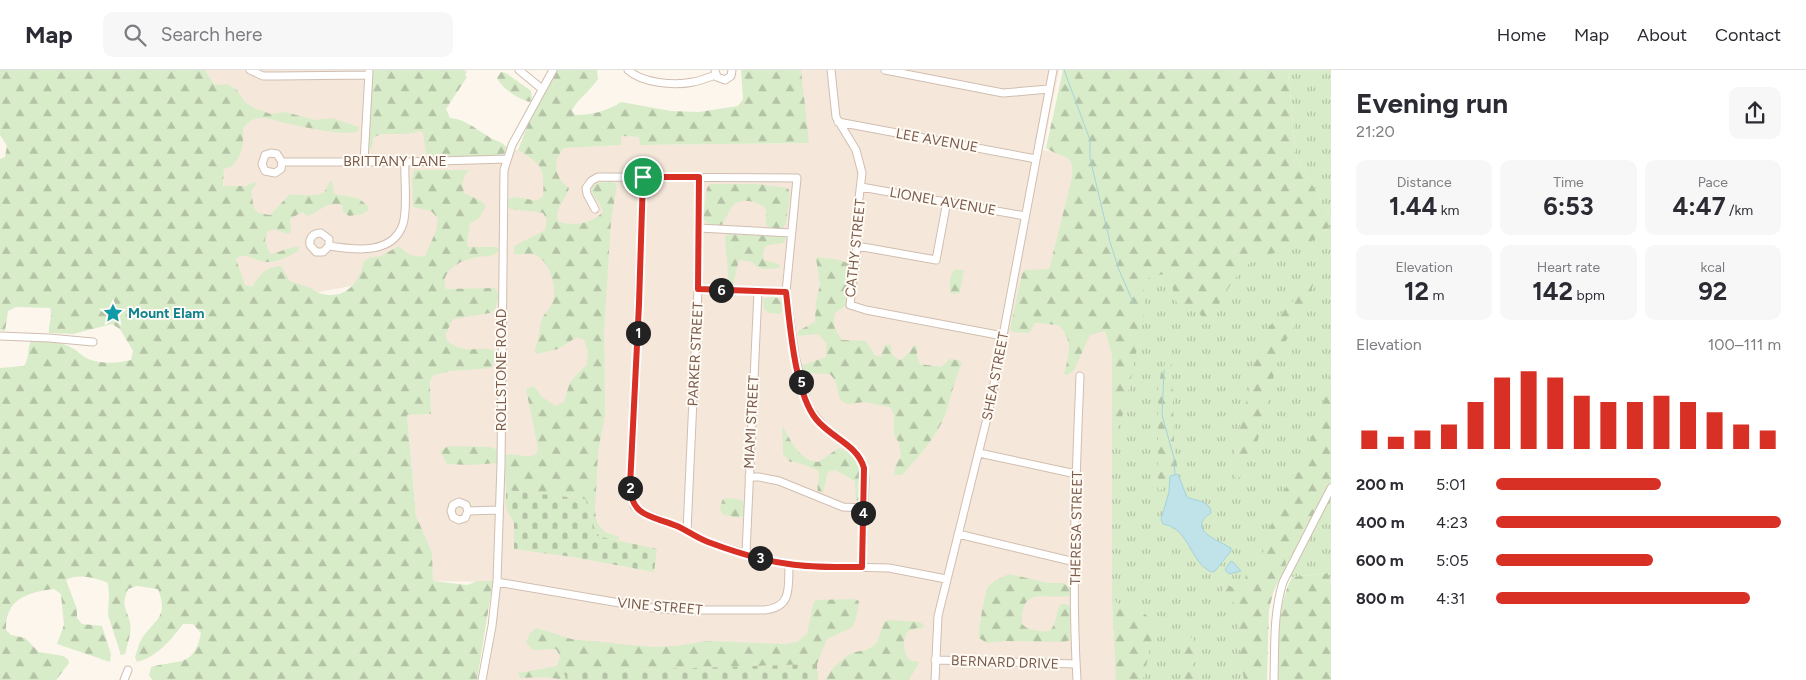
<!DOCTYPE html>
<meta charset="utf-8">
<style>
body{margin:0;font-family:Figtree,sans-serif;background:#f7f7f7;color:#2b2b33;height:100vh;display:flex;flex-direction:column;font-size:19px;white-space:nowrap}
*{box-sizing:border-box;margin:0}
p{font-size:16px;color:#7c7c81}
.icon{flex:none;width:28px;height:28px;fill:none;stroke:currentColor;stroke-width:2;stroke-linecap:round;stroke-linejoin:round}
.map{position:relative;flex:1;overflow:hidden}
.sheet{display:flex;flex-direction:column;background:#fff;width:475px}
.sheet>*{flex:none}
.pin{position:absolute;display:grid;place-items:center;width:42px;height:42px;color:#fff;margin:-21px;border:2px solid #fff;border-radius:50%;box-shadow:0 1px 5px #0007}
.km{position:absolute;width:25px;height:25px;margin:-12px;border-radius:50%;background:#222;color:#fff;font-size:14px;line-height:25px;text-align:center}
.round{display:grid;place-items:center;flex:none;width:52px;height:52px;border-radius:10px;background:#f7f7f7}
.headline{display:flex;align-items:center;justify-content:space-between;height:85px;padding:0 25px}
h1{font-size:28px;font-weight:700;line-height:38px}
.metrics{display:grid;grid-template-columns:repeat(3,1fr);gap:8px;height:85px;padding:5px 25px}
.metrics div{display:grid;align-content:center;border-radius:10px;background:#f7f7f7;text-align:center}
.metrics b{font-size:25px;font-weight:700}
.metrics small{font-size:14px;font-weight:400}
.metrics p{font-size:14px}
.chart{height:140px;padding:10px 25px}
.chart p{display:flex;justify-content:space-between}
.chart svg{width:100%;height:90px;margin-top:5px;stroke:#d93025;stroke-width:6}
ul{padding:0 25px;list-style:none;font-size:16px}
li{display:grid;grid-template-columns:80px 60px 1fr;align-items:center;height:38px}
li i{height:12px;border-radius:6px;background:#d93025}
header{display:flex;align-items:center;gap:30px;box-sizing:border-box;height:70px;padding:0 25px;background:#fff;border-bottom:1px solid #e1e1e2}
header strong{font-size:24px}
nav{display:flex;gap:28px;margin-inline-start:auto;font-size:18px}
.search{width:350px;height:45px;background:#f7f7f7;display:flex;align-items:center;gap:12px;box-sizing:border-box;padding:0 18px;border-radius:10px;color:#7c7c81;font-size:19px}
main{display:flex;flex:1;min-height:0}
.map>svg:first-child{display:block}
</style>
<header>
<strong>Map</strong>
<div class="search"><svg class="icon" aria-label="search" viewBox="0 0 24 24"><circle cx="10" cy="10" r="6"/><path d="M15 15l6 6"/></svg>Search here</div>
<nav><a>Home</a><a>Map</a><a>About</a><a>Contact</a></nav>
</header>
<main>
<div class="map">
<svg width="1331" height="610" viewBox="0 0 1331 610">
<defs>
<pattern id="grass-tufts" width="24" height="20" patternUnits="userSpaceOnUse" patternTransform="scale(1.25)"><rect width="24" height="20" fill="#d8ecc9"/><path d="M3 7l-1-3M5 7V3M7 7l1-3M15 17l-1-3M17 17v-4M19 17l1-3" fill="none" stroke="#b4c2a5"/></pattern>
<pattern id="forest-firs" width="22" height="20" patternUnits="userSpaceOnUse" patternTransform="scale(1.25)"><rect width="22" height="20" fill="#d8ecc9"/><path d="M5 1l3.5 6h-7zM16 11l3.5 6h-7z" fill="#b4c2a5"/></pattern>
<pattern id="cemetery-stones" width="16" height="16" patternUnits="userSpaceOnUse" patternTransform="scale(1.25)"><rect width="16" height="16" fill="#d8ecc9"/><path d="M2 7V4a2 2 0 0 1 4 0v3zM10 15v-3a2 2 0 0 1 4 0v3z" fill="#b4c2a5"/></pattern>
</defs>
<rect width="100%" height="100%" fill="#fdf6ec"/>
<path fill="#f5e8da" d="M205,0H436L431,84L620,75L621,66L640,67V75L808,73L801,0H1059L1043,80L1079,87L1035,253L1112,257V524L1116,610H478L493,532V512L433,511L432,482L416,446L407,345L431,344L428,201L247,236L221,190L226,30Z"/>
<path fill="url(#grass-tufts)" d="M1288,0H1331V147L1296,87Z
M1331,151V513L1328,503L1254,511L1249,610H1116L1112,524V217L1326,161Z"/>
<path fill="url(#forest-firs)" d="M0,0H205L215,15L227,14L236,19L245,32L256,39L271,44L285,42L315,50L332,48L359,57L358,61C346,67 300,56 285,53C269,49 254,42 243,59C244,75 242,85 231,97L224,99L223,116H246L255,112L256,114L251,122L254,138L258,143L270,145L289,125C300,124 314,127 324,123L330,111H332L334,124L358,128L368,136L369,140L362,144L349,146L343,142L342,135C325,131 322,141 308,146L302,142L290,149L291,162L288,164L273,159L267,162L265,170L270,184C279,183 290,176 299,177L298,181C289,186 279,192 269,192C256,193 247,180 236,189L245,215L252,217C261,203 265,198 281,196L290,211C295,213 300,214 305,216C310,217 314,221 319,223C345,231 359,214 364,191L369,188L381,186L399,176C408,184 413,188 425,186L436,161L438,148L431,141L413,137L412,109L414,100H470C462,106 462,114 464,123L481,131L486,136L479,148L470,153L467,173L468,177H497L499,180C498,181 495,184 493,185C487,187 479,186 473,188C459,191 439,202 446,219L495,218L499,224L495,240L490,243L453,249L446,263V270C466,287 477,274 496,281V290L491,298L451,301L434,305L430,311L431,344L407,345L416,446L432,482L433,511L467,515L478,511H493L477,610H153L149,606L151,597C179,589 194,598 201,563L193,554H183C170,571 158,586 137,592L135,587C137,582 138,576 140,572C152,549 170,550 158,519L137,516L128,519C121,536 126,536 130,553C132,562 127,575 125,584L121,585L108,545L109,526L108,513C96,508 78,503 66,510L77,539V548L82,554L102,556L111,584L110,592L57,574L64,555L61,524L54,519C28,522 5,529 6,560L11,565L25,568L39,582L63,586L68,589L69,593L56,610H0V298L24,296C31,285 26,279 32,269C45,269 63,272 74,279C80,283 84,288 91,290C103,294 119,293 131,290L133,281L120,259L112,254L73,264L49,263C48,254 53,246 50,238L16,237L8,241L5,261L0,260V89L5,87L7,76L0,65Z
M373,0H464L467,2L465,5L467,7L446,39L450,48C465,49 474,58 486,65C493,70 500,71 507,77L504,84L496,86H430L426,83L423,63L420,61C403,68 386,59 373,68L372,79L369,78L367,72Z
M557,0H597L598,9C590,21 579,28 572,40L575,45C592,45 607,41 621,32L671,41L699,42L738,36L743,29L741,0H801L809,73L640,75L639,67L621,66V75L564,78C551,92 555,108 569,118C566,131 554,136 558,152C576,156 590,154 603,142C601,132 592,128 591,118L598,113L612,111L617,114L611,152L604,260L605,345L598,382L595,441L597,453L605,462L619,467L618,470L597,466L585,429L506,420L505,385C515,383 528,389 536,384L538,378L526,319L534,316L542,327L556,336L564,332L570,312L587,294L588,282L584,270L577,267L558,279L536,284L535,281C535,276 537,274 538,270C540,262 539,254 543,247C547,240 553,236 554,227C556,213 548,188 533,184C527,183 520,185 514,184V176L545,160L547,149L543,143C532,140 521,141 510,139L507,135L509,129L517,127L537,131L543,126C545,97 542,95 518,80L534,39Z
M1063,0H1288L1296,87L1331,147C1331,179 1268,178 1249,194C1230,210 1222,230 1210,251H1204L1200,244L1177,233L1174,228L1172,214L1164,204L1147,208L1144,216V245L1126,333L1120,354L1112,369V284L1105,261L1090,265L1074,300L1068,305L1064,304C1069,285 1074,269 1058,255L1035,253L1029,263L1013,262L1010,259L1022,204L1025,200L1049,199L1072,108C1075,81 1063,90 1046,78Z
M501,2L506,3L531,21L532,28L530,32C519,29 502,19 497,8Z
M710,114H759L787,118L789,120L790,124L786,153L783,159L768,158L766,154V139C758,131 740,126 732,137C728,142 726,149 722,155H710L703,149L707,118Z
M728,164L785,167L786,170L783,173L769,175L765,177L763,184L764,190L780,195L779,198C769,199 759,201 752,192L739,190L733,214L729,215L725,167Z
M817,187L840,190L849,194L847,235L835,243C832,256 835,260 842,270L866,271L875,285L881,287L884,275H891C891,283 892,287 901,290L909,283L914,275L917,276V286L920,294L941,297L950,289L958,290L962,293C954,310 951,328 945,345C936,368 918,387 902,405H894L896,394L901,386L899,373L894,365V345L890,337L864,332L849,334L842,332C835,321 841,316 830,304L803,303V295L826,287V273L818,264L798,266V261L815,252L816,232L820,215L816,188Z
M954,200H964L960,222L955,224L951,223C948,217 950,205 954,200Z
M1315,207L1316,208L1300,246L1278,285L1273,310L1257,373L1240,407L1236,409L1234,396L1236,367L1242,350L1257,284L1268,258Z
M773,227L780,229C783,235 784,238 780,244L769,243L764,239L763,231L764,228Z
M1168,286L1171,287L1172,297L1174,371L1178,404L1170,406L1169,413L1161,420H1158V319L1161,303Z
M1331,301V410L1296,479L1293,482L1277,484L1265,491L1261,490L1270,458L1285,420L1315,360Z
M782,355C790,369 799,391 818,392L839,378C864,388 863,407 859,431L856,430L855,411L835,400L828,402L823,422H818C816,415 821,407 818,400L795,392H790L783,384Z
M448,376L490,377L498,380L499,386L497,393L470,395L447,394L440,381Z
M730,428L742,430L744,436L743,446L738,448L722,444L720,437L723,429Z
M1282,489H1285L1286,494L1273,523L1269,540L1267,610H1244L1240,584L1238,543L1234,533L1223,522L1222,518L1225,514L1237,519L1244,515L1246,504L1249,502Z
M1328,503L1331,513V610H1278C1279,576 1276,538 1292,507Z
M1009,504L1048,513H1063L1069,517L1072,522L1069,526C1042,529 1021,516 1022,554C1028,560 1032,560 1040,561C1059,565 1053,544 1061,534H1067L1070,537V570L1065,572L1006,571L987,573L979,568C978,562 985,521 988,517C993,511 1002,507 1009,504Z
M1112,524L1117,533C1134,542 1149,537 1154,560L1143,610H1116Z
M854,529L859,531C854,565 854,555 827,569L817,594L565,602L566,610L544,607L520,608L518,603L557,596L560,586L556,579L533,580L526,573L530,563L537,558L571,569L651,577L676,576L707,571L785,574L797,572L807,564L813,534L816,530Z
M888,550L919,552L923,554L924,557L921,559L917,558L908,561C902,571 903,580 909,590L919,592C916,601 911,602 909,610H825L833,598L847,586L855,582L867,580L877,573L884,552Z
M1186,563C1203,574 1192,581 1192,597C1192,601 1193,606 1194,610H1181L1180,568L1182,564Z"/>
<path fill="url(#cemetery-stones)" d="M506,420L585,429L597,466L657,479L654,502L573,487L514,479V453L506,438Z
M817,594L818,610H566L564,602Z"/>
<path fill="#bfe3e8" stroke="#a5d3da" d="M1178,404L1187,427C1196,431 1211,431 1211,443C1186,459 1217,470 1231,478V481L1215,501L1212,502C1195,497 1189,467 1174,458C1171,456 1167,455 1163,454L1161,449L1169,422L1170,406Z
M1232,491L1241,501L1229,504L1225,500L1230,492Z"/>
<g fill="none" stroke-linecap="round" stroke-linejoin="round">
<path stroke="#a5d3da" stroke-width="1" d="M1064,0L1090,70V88L1110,172L1119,200L1134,234
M1164,300L1162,345L1174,388L1175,405"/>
<defs>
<path id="minor" d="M250,0L263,6H278L368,5
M519,0L542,19
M628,0C642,13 674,16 693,12C701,11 708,7 716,5
M715,0L717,7L725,10L731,6L732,0
M831,0L836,47L856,80L862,103L857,145V176L850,235L866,240L1003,266
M885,0L1003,23L1049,19
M838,52L1036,89
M364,91L369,2
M282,92L281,99L275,103L265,101L262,94L265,85L271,83L277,84L282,92H405L507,89
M643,107L635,329L630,416L634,436L643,443L677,456L709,473L771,491L803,496L889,498L946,509
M861,117L1025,146
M595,139L587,124L586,118L591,111L598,107L797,108L786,222L795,286L808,337L826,359L855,381L863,395L865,410L862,497
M699,158L791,163
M329,176L323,182H316L310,175C309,168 313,163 321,163L329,169V176C355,180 393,185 403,154C408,138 404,109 405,92
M857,176L936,190L947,131
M698,219L786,222
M0,266L49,268L93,272
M979,383L1076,404
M749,407H759L779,411L843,437L863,438
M468,441L465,448L459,450L453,447L451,441L453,435L459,432L466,435L468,441L499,440
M687,461L698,219L699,107
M958,464L1075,492
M746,483L758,221
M497,512L643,537L675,540H765C793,537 788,516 789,494
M935,590L1076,594
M124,610L128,600
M482,610L492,556L497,511L501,395L504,100L512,75L553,0
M935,610L938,546L989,340L1053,0
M1077,610C1071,511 1076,406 1080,306
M1274,610C1275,577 1273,544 1283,512L1331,418"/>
</defs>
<use href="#minor" stroke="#d1beb0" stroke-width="9"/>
<use href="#minor" stroke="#fff" stroke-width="7"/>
</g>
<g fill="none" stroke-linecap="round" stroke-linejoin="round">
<defs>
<path id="route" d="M643,107H699L698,219L786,222C790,256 795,323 816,349C831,368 857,374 864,398L862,497C838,497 813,498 789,494C764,491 732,481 708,472C697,468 688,461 677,456C654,446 631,448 630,416L639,234Z"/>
</defs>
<use href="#route" stroke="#fff" stroke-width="10"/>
<use href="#route" stroke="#d93025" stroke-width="6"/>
</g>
<defs>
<symbol id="sight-bare" viewBox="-9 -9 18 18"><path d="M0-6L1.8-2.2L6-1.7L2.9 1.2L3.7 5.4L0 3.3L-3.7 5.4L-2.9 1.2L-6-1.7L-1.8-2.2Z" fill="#0f9aa8" stroke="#fffaf3" stroke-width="2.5" paint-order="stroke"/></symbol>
</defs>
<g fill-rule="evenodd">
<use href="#sight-bare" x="99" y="229" width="28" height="28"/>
</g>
<g text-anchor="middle" stroke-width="4" stroke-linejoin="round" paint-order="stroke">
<g font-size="14" fill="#7a5c4d" stroke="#fffaf3">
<text transform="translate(937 70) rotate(10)" y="5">LEE AVENUE</text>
<text x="395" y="96">BRITTANY LANE</text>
<text transform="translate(943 131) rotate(10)" y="5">LIONEL AVENUE</text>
<text transform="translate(855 178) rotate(-84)" y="5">CATHY STREET</text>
<text transform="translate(695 284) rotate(-87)" y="5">PARKER STREET</text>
<text transform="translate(501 300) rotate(-90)" y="5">ROLLSTONE ROAD</text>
<text transform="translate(995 306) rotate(-79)" y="5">SHEA STREET</text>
<text transform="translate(751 352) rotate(-87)" y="5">MIAMI STREET</text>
<text transform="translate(1076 458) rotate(-89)" y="5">THERESA STREET</text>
<text transform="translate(660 536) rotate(5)" y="5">VINE STREET</text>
<text transform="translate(1005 592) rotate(2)" y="5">BERNARD DRIVE</text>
</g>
<g font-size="14" font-weight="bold" fill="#0d838f" stroke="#fffaf3" text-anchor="start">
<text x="128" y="248">Mount Elam</text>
</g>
</g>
</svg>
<div class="pin" style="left:643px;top:107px;background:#1e9e55"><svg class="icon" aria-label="arrive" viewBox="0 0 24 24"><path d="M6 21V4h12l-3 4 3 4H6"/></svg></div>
<b class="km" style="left:638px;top:263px">1</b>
<b class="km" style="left:630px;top:418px">2</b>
<b class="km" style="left:760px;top:488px">3</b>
<b class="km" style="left:863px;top:443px">4</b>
<b class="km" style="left:801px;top:312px">5</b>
<b class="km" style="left:721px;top:220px">6</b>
</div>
<section class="sheet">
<div class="headline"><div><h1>Evening run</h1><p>21:20</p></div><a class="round"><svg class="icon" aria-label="share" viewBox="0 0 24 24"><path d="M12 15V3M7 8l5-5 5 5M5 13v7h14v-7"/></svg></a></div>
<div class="metrics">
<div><p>Distance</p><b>1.44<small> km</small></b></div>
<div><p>Time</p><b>6:53</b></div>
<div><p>Pace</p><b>4:47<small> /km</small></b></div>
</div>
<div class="metrics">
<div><p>Elevation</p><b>12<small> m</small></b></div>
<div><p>Heart rate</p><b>142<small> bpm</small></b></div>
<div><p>kcal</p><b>92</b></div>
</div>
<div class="chart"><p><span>Elevation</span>100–111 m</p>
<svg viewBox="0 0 160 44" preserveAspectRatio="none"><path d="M5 44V35M15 44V38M25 44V35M35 44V32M45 44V21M55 44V9M65 44V6M75 44V9M85 44V18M95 44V21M105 44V21M115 44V18M125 44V21M135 44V26M145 44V32M155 44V35"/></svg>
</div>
<ul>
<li><b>200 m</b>5:01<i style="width:58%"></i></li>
<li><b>400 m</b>4:23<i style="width:100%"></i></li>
<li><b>600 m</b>5:05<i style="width:55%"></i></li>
<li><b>800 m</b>4:31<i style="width:89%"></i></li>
</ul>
</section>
</main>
